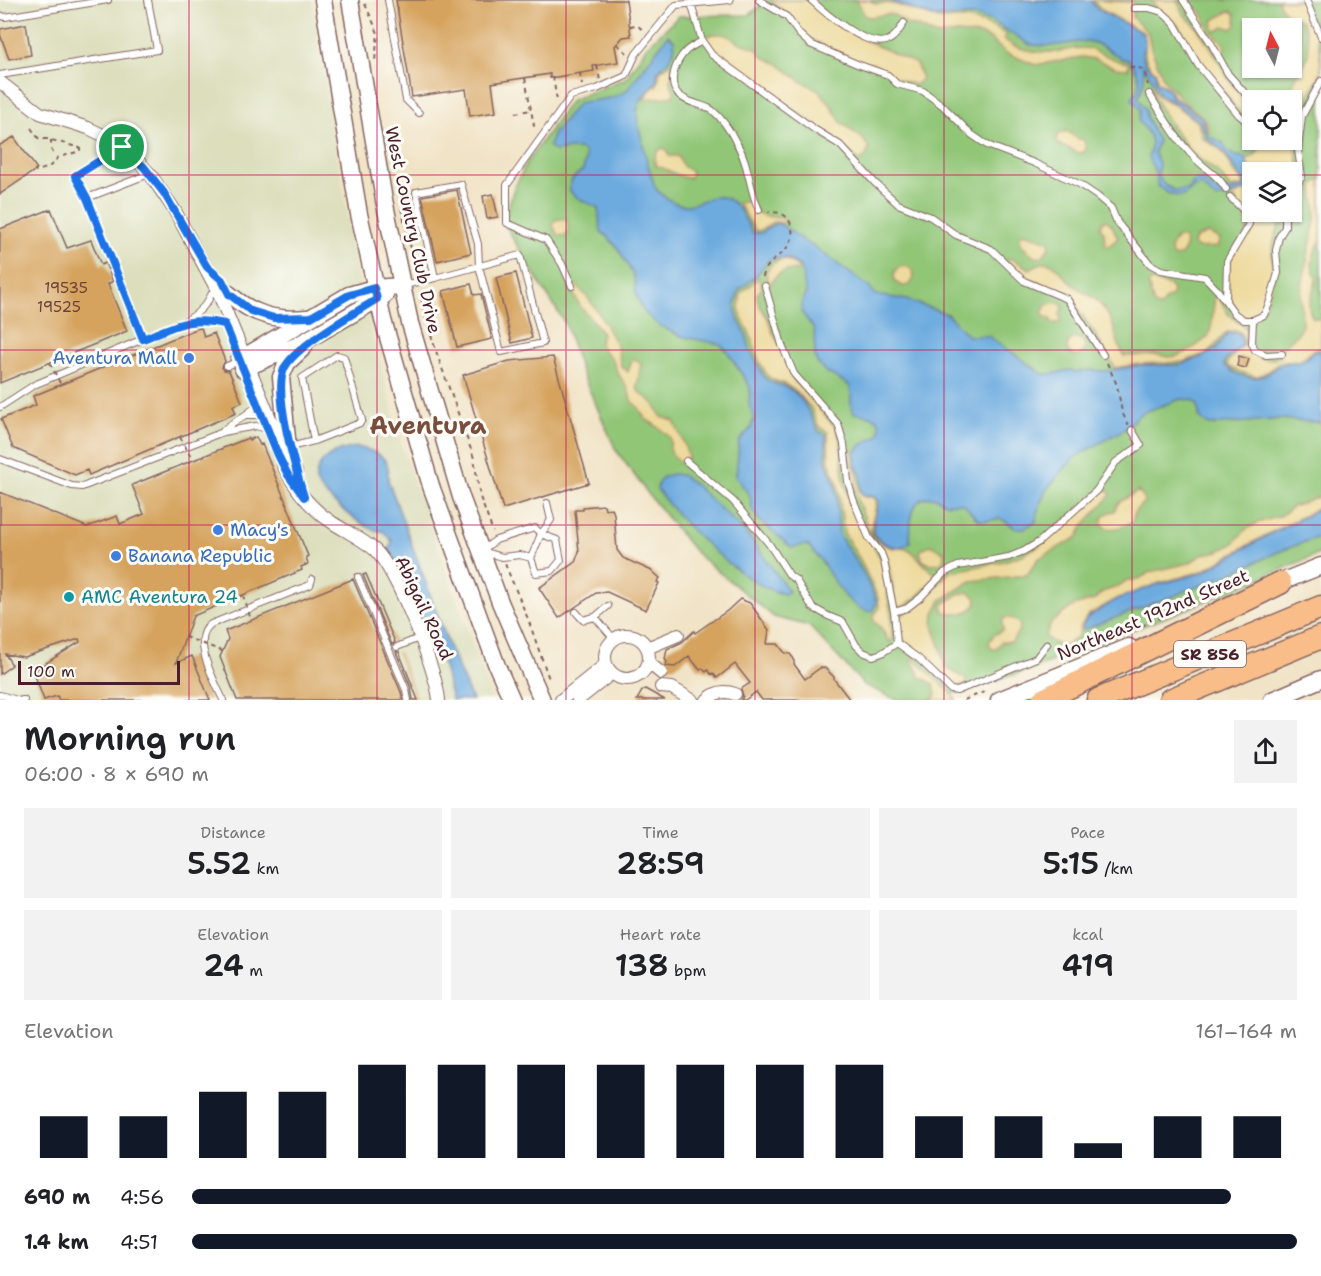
<!DOCTYPE html>
<meta charset="utf-8">
<style>
body{margin:0;font-family:"Shantell Sans",sans-serif;background:#f2f2f2;color:#202124;height:100vh;display:flex;flex-direction:column;font-size:22px;white-space:nowrap}
*{box-sizing:border-box;margin:0}
p{font-size:20px;color:#757577}
.icon{flex:none;width:33px;height:33px;fill:none;stroke:currentColor;stroke-width:2;stroke-linecap:round;stroke-linejoin:round}
.map{position:relative;height:700px;overflow:hidden}
.sheet{display:flex;flex-direction:column;background:#fff;flex:1}
.sheet>*{flex:none}
.needle{width:39px;rotate:353deg}
.tools{position:absolute;left:1242px;top:18px;display:grid;gap:12px}
.tools a{display:grid;place-items:center;width:60px;height:60px;border-radius:0px;background:#fff;box-shadow:0 2px 4px #0004;font-size:30px}
.scale{position:absolute;left:18px;bottom:15px;width:162px;box-sizing:border-box;padding-left:6px;border:3px solid #4a1f2b;border-top:0;font-size:16px;line-height:21px;white-space:nowrap;color:#4a1f2b;-webkit-text-stroke:4px #fdfcf7;paint-order:stroke}
.pin{position:absolute;display:grid;place-items:center;width:51px;height:51px;color:#fff;margin:-26px;border:3px solid #fff;border-radius:50%;box-shadow:0 2px 6px #0007}
.round{display:grid;place-items:center;flex:none;width:63px;height:63px;border-radius:0px;background:#f2f2f2}
.headline{display:flex;align-items:center;justify-content:space-between;height:102px;padding:0 24px}
h1{font-size:33px;font-weight:600;line-height:45px}
.figures{display:grid;grid-template-columns:repeat(3,1fr);gap:9px;height:102px;padding:6px 24px}
.figures div{display:grid;align-content:center;border-radius:0px;background:#f2f2f2;text-align:center}
.figures b{font-size:30px;font-weight:600}
.figures small{font-size:16px;font-weight:400}
.figures p{font-size:16px}
.chart{height:168px;padding:12px 24px}
.chart p{display:flex;justify-content:space-between}
.chart svg{width:100%;height:108px;margin-top:6px;stroke:#111827;stroke-width:6}
ul{padding:0 24px;list-style:none;font-size:20px}
li{display:grid;grid-template-columns:96px 72px 1fr;align-items:center;height:45px}
li i{height:15px;border-radius:8px;background:#111827}
.map>svg:first-child{display:block}
</style>
<div class="map">
<svg width="1321" height="700" viewBox="0 0 1321 700">
<rect width="100%" height="100%" fill="#fdfcf7"/>
<filter id="ink" filterUnits="userSpaceOnUse"><feTurbulence type="fractalNoise" baseFrequency=".0167" numOctaves="2"/><feDisplacementMap in="SourceGraphic" scale="12" xChannelSelector="R" yChannelSelector="G"/><feConvolveMatrix kernelMatrix="1 2 1 2 8 2 1 2 1" color-interpolation-filters="sRGB"/></filter>
<filter id="wash" filterUnits="userSpaceOnUse"><feTurbulence type="fractalNoise" baseFrequency=".008" numOctaves="4" result="noise"/><feDisplacementMap in="SourceGraphic" scale="24" xChannelSelector="R" yChannelSelector="G"/><feGaussianBlur stdDeviation="1.35" result="paint"/><feColorMatrix in="noise" values="0 0 0 0 0 0 0 0 0 0 0 0 0 0 0 0 0 1.4 0 .05"/><feComposite in="paint" operator="in"/></filter>
<g filter="url(#wash)">
<rect width="100%" height="100%" fill="#f1e3c6"/>
<path fill="#dcdebc" d="M0,0H312L355,265L403,451L493,700H0Z"/>
<path fill="#91c677" stroke="#6e7251" stroke-width="1.5" fill-rule="evenodd" d="M768,0H1321V553L1192,607L1029,670L933,700H897L864,685L809,626L774,617L697,554L652,499L616,450L581,371L565,323L534,274L504,223L513,191L527,162L571,100L626,78L647,46L679,16L749,15ZM1252,28H1292V68H1252ZM1252,100H1292V140H1252ZM1252,172H1292V212H1252Z"/>
<path fill="#eeda9e" stroke="#9c7c64" stroke-width="1.5" d="M770,0H809C837,31 879,46 916,64L922,79L915,85L897,79L873,64L859,62L808,38L790,16Z
M857,0H869L876,4C898,0 917,15 939,19C947,21 955,18 963,19C980,20 993,26 1007,35L1003,38C1015,50 1036,53 1052,52C1063,52 1072,47 1084,48C1100,50 1113,62 1128,63V69L1116,68L1095,59L1082,57L1035,65L1006,53L990,39L981,35L957,33L937,36L916,26L907,25C890,8 888,16 868,17L864,14Z
M1092,0L1132,2L1134,6L1132,17L1148,33L1151,48L1164,80L1184,102L1203,117L1208,126L1209,134C1207,130 1206,124 1203,120C1201,116 1178,99 1174,98L1168,88L1157,81L1156,72C1138,57 1149,51 1143,33L1104,11Z
M1152,0H1177L1182,12L1197,28L1211,48L1231,83L1252,107L1251,116L1247,117L1242,116L1193,51L1179,26L1157,8Z
M1278,0H1303C1314,22 1321,46 1321,70C1319,83 1309,92 1304,103C1292,126 1296,151 1300,175L1292,186V172H1252V212H1282C1281,227 1273,237 1272,252C1271,259 1274,267 1273,275C1272,285 1268,302 1262,310C1258,315 1253,318 1247,317C1227,315 1225,275 1230,260C1233,250 1245,237 1251,225L1233,196L1247,189L1245,160C1254,157 1259,153 1261,143L1259,140H1292V100H1283C1293,90 1293,83 1299,71C1301,67 1305,64 1307,59C1311,46 1307,33 1302,21C1290,18 1281,12 1278,0Z
M1188,6C1207,7 1203,26 1212,33C1218,39 1222,39 1225,47L1220,55Z
M1230,11L1235,13L1236,25L1232,29L1224,26L1220,30L1215,31L1213,22L1215,19Z
M713,34H725L740,43L756,48L763,57L777,63L801,81L819,90L830,104L841,122L864,140L869,148L866,156L860,161L831,136L781,101L713,50L706,37Z
M670,64L673,66L670,81L675,94L669,97L644,99L649,91L657,85L660,71Z
M1151,85L1158,96L1176,106L1198,123L1202,138L1220,149L1231,165L1232,171L1244,182L1243,186L1231,188C1226,184 1224,178 1219,174C1211,166 1201,162 1193,153C1182,142 1152,100 1151,85Z
M1067,131L1078,139H1083L1086,147L1085,152L1077,153C1070,147 1063,148 1057,143L1056,140L1059,134Z
M663,148L666,149L669,156H678L683,166L692,172L690,178C677,178 668,168 656,166C653,159 655,151 663,148Z
M1321,179V241C1317,247 1312,257 1312,265C1312,269 1316,274 1316,279C1315,294 1303,303 1313,318L1321,319V349L1313,350C1299,364 1299,361 1279,362L1269,371L1256,377L1238,371L1227,366L1228,361L1234,355L1245,341L1241,333L1236,330L1225,333L1210,352L1183,362L1139,364L1115,368L1094,332L1070,298L1063,293L1026,277L1014,269L1006,259H1012L1030,269C1036,265 1044,260 1052,264C1059,269 1065,278 1072,284C1089,297 1097,295 1109,317C1116,330 1116,344 1124,356L1157,355L1169,357L1177,356L1189,351L1208,337L1211,328L1215,296L1217,294L1228,314L1246,328C1250,350 1253,366 1281,357L1280,351L1297,334L1302,325L1301,292L1316,214L1313,188L1314,184Z
M751,201C754,218 770,216 784,219L786,223L773,222L759,231L755,230L738,203Z
M558,219L567,220L568,233L565,236L558,235L553,226L554,221Z
M1106,220L1111,224L1118,238L1109,246L1105,245L1104,232L1100,227L1102,222Z
M1024,233L1049,241L1050,247L1042,257H1035C1028,250 1017,246 1021,234Z
M1208,233L1220,239L1217,247L1197,248L1194,246L1193,243L1196,238Z
M1179,237L1184,239L1186,244L1182,255L1175,257L1172,255L1170,248L1176,238Z
M783,259C789,261 794,263 799,268L797,271C784,268 775,275 769,286L766,273C769,265 774,261 783,259Z
M894 276a10 10 0 1 1 20 0a10 10 0 1 1-20 0Z
M759,278L762,288L757,294C757,306 762,308 768,319C772,328 770,330 777,340C785,351 786,367 793,379L836,428L841,442L843,476L847,491L853,509L882,561L891,615L892,637L890,643L881,628L873,620L874,615L879,609L878,598L861,561L844,533L838,484L829,461L828,432L819,427L811,408L798,393L785,384L771,379L767,375L760,363L749,332L742,319L739,308L741,293Z
M1152,281L1170,286L1173,290L1172,296L1165,300L1160,308L1154,305L1148,284Z
M575,284L588,298L600,315L617,346L621,366L628,372L632,359H635L641,363L637,386L638,391L652,402L662,417L674,421C679,433 686,445 688,458L682,464C677,460 671,455 670,448C670,447 671,439 670,438C668,434 650,421 645,419L639,408L631,401C630,388 623,383 617,371C615,367 614,362 611,358C603,348 597,349 602,334C599,327 595,324 590,318C582,310 575,298 571,288Z
M1053,302L1061,304L1063,308L1060,314L1061,321L1058,323H1052L1050,318L1045,317L1042,313L1046,305Z
M1067 347a9 9 0 1 1 18 0a9 9 0 1 1-18 0Z
M853,449C851,466 856,465 858,479C859,487 857,491 864,497H873L876,500C877,521 857,535 890,547C896,549 902,546 908,549C918,554 924,568 936,574L937,576C926,588 915,600 901,608L896,605L888,563L882,549L871,536L858,501L847,452Z
M1099,490H1108L1111,495L1083,526L1078,537L1038,559L1027,575L971,581L941,600L934,613L933,626L941,649L945,667L967,680L966,685L954,687L946,683L908,646L899,634L897,624L900,617L922,599L950,572L1004,561L1022,555L1039,546Z
M1138,491L1144,498V502L1135,511L1132,523C1126,525 1113,531 1107,528C1095,522 1105,512 1115,511L1118,503Z
M1321,496V507L1268,534L1200,572L1160,583L1117,599L1088,615L1081,626L1078,636L1065,646L1054,643L1045,637L1051,623L1073,606L1094,600L1102,592L1117,587L1127,580H1137L1150,572L1189,563L1203,554L1219,551L1233,544L1245,530L1257,523L1280,516L1292,507Z
M930,545L944,552L943,561C936,566 930,564 923,561L920,552L922,549Z
M969,592L977,599V603C969,616 956,614 944,612L942,605C948,599 952,601 958,594Z
M1004,618C1011,617 1014,619 1019,623L1020,628L1012,642H1001L996,649H992L989,643C992,635 995,634 1003,630L1002,622Z
M910,655L951,693L956,700H932L936,695L934,684L920,677Z"/>
<path fill="#6dabdf" stroke="#5c6585" stroke-width="1.5" fill-rule="evenodd" d="M888,0H1090L1097,9L1143,33L1145,45L1142,53L1145,63L1155,72L1156,82L1168,88L1172,98C1182,101 1191,112 1201,117L1208,136L1223,143L1228,152L1235,156L1244,157L1247,161L1250,178L1248,190L1216,199L1201,185L1194,187L1184,196H1177L1168,193L1158,186L1154,169L1148,158C1154,142 1151,134 1139,122L1140,109L1132,99C1144,81 1140,76 1129,60L1123,59L1098,44L1087,41L1050,46L1030,45L992,21L976,16L934,17ZM1143,66L1149,74L1160,95L1176,104L1200,122L1206,137L1224,152L1245,183L1243,188L1223,192L1217,191L1202,180H1197L1193,182L1188,189L1175,191L1164,185L1158,176L1159,163L1154,153L1158,141L1146,116V110L1138,98C1144,83 1145,83 1143,66Z
M668,35L674,40C677,57 667,61 657,72V81C649,90 640,97 637,110C635,118 652,183 657,190C661,195 670,201 676,203C693,211 709,192 725,198C739,202 745,221 753,233H762L765,229L777,223C791,229 799,240 813,246L869,287L876,295L907,300L947,314L968,336H988L1043,374C1054,376 1062,370 1072,370L1075,372L1090,370L1106,371L1140,365H1180L1204,356L1215,350L1228,333H1239L1243,344L1225,361L1224,365C1236,376 1254,382 1269,373C1274,370 1278,364 1285,363C1303,359 1299,368 1313,351H1320L1321,423L1281,419L1210,425C1198,420 1199,416 1198,405L1193,400L1181,399L1141,413L1125,429L1075,457L1046,490L1037,512L1036,522L1024,528H1015C1010,525 1005,519 999,519C993,519 987,522 980,520C972,517 970,508 963,504C957,501 951,505 945,503C940,501 937,497 932,497C908,496 911,526 910,542C897,553 882,544 873,533L874,520L879,502L876,497L865,496L861,492V475L856,466L855,453L861,445L879,435C884,413 868,416 854,413C847,404 854,395 849,385L826,372L817,363L815,355L814,329L802,313V303L806,293L801,267L787,258L770,259L755,277L739,290L735,305L738,319L746,334L750,350L765,378C771,384 780,384 788,388C806,398 809,415 819,432L826,434V462L836,485L839,535L863,572L877,602L872,611C853,614 832,579 824,565C820,558 813,553 809,546L804,545L792,548L759,520L752,510L750,496L736,477L739,441L751,428L754,418L749,404L750,387L727,351L720,344L680,336L658,325L643,311L636,294L634,276L617,247L606,235L601,233L598,208C590,202 561,197 572,180C574,176 580,173 583,170C593,140 572,150 554,151L549,146L554,133L578,103C594,99 615,101 628,89Z
M357,447C367,449 383,454 387,464C389,469 388,475 388,480L449,646L472,700H452L444,667L411,587L405,572L389,550L392,541L383,531C367,533 325,497 316,482C314,459 336,450 357,447Z
M673,474L681,475L693,483L736,523L750,538L789,591L785,594C745,587 680,522 657,489C659,478 663,476 673,474Z
M1321,508V536L1278,552L1218,579L1083,630V624L1088,617L1117,599L1155,585L1201,573L1268,535Z"/>
<g id="blocks">
<path fill="#d5a35d" d="M396,0H626L631,36L623,37L615,46L618,62L593,66L594,71L550,78V74L492,83L496,112L470,116L466,89L412,97Z
M26,24L31,55L9,59L0,34V29Z
M14,137L37,169L0,194V145Z
M457,190L471,253L437,261L422,196Z
M493,194L498,217L487,219L483,196Z
M51,209L67,248L91,240L101,265L105,263L113,281L108,284L127,331L0,383V229Z
M516,273L532,338L512,343L496,278Z
M471,284L474,295L481,294L492,339L457,347L443,291Z
M201,327L204,337L214,333L225,361L222,367L224,370L229,371L242,402L233,406L236,413L89,475L87,470L75,475L13,448L1,419L36,405L33,396Z
M1239,356L1249,359L1246,368L1237,366Z
M553,357L589,483L503,509L463,375L509,361Z
M256,437L260,445L262,444L308,556L306,557L308,564L301,567L302,570L193,616L176,663L192,656L210,700H59L57,696L44,700L33,671L80,642L79,639L24,657L5,654L12,665L0,674V492L87,527L117,516L120,524L144,514L132,485L248,438L249,440Z
M604,505L605,509L612,508L614,514L617,550L623,558L652,571L660,578L657,582L659,583L646,610L607,592L596,593L559,618L539,588L575,562L579,552L575,510H583V507Z
M366,574L395,642L392,645L363,575Z
M353,579L401,692L403,700H237L220,657L228,639L225,631Z
M740,599L750,603L769,630L767,644H778L785,653L790,654L794,659V664L805,679L820,668H825L834,677V679L850,700H762L756,692L745,700H741L743,696L741,689L750,683L735,664L717,678L713,673L711,674L708,670L706,672L702,668L700,670L689,656L675,667L665,666L667,662L665,659L667,649L682,642L694,631L695,633L727,611Z
M396,652H399L418,700H413L411,688Z
M645,689L665,700H637L642,691Z"/>
</g>
</g>
<g filter="url(#ink)">
<use href="#blocks" fill-opacity="0" stroke="#846461" stroke-width="1.5"/>
<g fill="none" stroke-linecap="round" stroke-linejoin="round">
<defs>
<path id="service" d="M388,0L406,100L419,113
M759,0L787,17L799,34L810,44L857,64L888,75L897,84L923,91L942,105L971,134L987,145L1034,163L1079,184L1097,196L1111,208L1117,222L1150,264L1161,270L1205,277L1218,291L1235,314L1244,320H1253L1264,315L1269,304L1278,273L1276,250L1279,237L1285,227V212
M811,0C825,13 868,50 889,40C896,37 900,29 904,23
M1183,0L1211,43L1228,74L1252,101
M1306,0L1321,37
M691,3L702,41L712,55L814,129L840,145L875,183L898,204L931,217L956,235L991,249L1024,281L1067,299L1103,355
M1134,8H1149L1162,12L1174,23L1198,65L1239,115L1246,121L1252,120
M0,15L5,17L108,0
M702,41C697,44 690,47 686,51C676,61 667,82 678,94C686,103 702,104 712,110C722,118 731,132 737,144C749,163 749,189 759,210
M0,75L157,50L148,0
M1149,94C1163,115 1175,138 1193,156C1204,169 1218,174 1226,189
M149,174L87,198L143,339C170,328 200,321 212,293
M1292,191L1302,177L1298,150L1302,116L1321,81
M87,198L75,176L122,148
M405,285L435,278L520,255L543,343L501,352L479,266L478,244L461,184L416,192L435,278
M572,286L562,264L546,240L507,223V185L571,96L597,89L626,76L636,54L676,5L730,0
M1226,301L1227,261L1249,224L1245,212L1230,197
M1253,320L1252,343L1255,350L1266,355L1282,354
M189,321H211L225,324
M227,366L239,361
M0,407L34,385L143,339
M248,415H262L270,418
M223,431C233,420 247,417 257,405
M290,447L314,441L360,423L362,420L344,357L337,355L302,378L314,441
M0,459L72,486L82,487L223,432L256,426L267,429
M686,461L733,501L769,544L790,576L796,580L812,607L828,616L843,622L856,645L863,652L873,656L882,653L897,643L894,612L884,561L881,553L869,538L853,499L848,481L844,444L838,424L794,374L782,345L765,286
M535,528L541,534L531,558L520,555L502,557L481,551L496,540Z
M531,558L536,573L552,571L561,560L557,540L541,534L551,520L547,503
M358,577L406,690L408,700
M576,612L583,620L595,617L608,606
M894,612L907,608L921,597L944,573L958,566L1009,557L1024,551L1039,542L1096,491L1116,462L1141,445L1132,430
M595,617L614,639
M897,643L919,659L951,690L957,691L1036,658L1047,644
M397,647L419,638
M0,695L17,700
M22,700H24
M223,700C215,681 190,639 211,624L310,585L312,579"/>
<path id="minor" d="M0,82L40,113L88,128L111,139L136,159L150,174L175,211L218,292L286,457L296,472
M283,465C294,487 311,509 333,523C347,532 362,539 375,550C397,572 436,669 439,700
M605 657a22 22 0 1 1 44 0a22 22 0 1 1-44 0Z
M647,648L678,635
M649,663L661,673
M661,687L672,688L692,700
M561,700L606,664
M578,700L612,673
M707,700C715,692 724,690 735,694"/>
<path id="tertiary" d="M323,0L359,214L383,320L431,486L497,666L512,700
M350,0L384,200L410,323L461,497L500,602L542,700
M229,294C253,315 276,321 307,318
M239,360L349,295L374,288L401,286
M243,369L298,345L385,295
M287,439L281,377L287,363L304,347
M1271,586L1321,566
M999,700L1129,647
M1272,700L1321,679"/>
<path id="motorway" d="M1043,700L1280,583
M1098,700L1321,607
M1170,700L1321,637"/>
</defs>
<use href="#service" stroke="#846461" stroke-width="8"/>
<use href="#minor" stroke="#846461" stroke-width="14"/>
<use href="#tertiary" stroke="#846461" stroke-width="19"/>
<use href="#motorway" stroke="#846461" stroke-width="25"/>
<path stroke="#846461" stroke-width="2" stroke-dasharray="4.5 4.5" stroke-linecap="butt" d="M365,4L378,33L375,61
M630,26L637,25L645,32
M617,44L628,54
M597,66L600,80
M1130,67H1137L1144,70L1148,85
M580,73L582,85
M553,77L557,101
M525,78L535,131
M515,113L531,110
M31,128L39,139H48L80,148V151L57,158C53,167 43,170 34,171
M51,140V149L55,157
M397,191L417,273
M763,277C765,257 800,252 791,225C787,213 779,212 768,212
M420,291L424,313L438,357L474,458L480,497L493,532
M1107,363L1117,385L1122,412L1128,425
M505,564L528,619L549,679
M1125,633L1219,593
M964,700L989,690"/>
<use href="#service" stroke="#fff" stroke-width="6"/>
<use href="#minor" stroke="#fff" stroke-width="12"/>
<use href="#tertiary" stroke="#fff" stroke-width="16"/>
<use href="#motorway" stroke="#f8bd89" stroke-width="22"/>
<path stroke="#846461" stroke-width="2" stroke-dasharray="4.5 4.5" stroke-linecap="butt" d="M50,363L61,385
M180,437L193,460
M243,595L251,620
M185,637L222,651"/>
</g>
</g>
<g fill="none" stroke-linecap="round" stroke-linejoin="round" filter="url(#ink)">
<defs>
<path id="route" d="M122,147L144,167L164,193L207,267L222,280L229,294L251,311L274,318L311,317L349,295L374,288L377,299C355,313 297,345 285,367C272,390 296,471 304,497L288,475L278,455L225,324C189,316 175,326 143,339L87,198L75,176Z"/>
</defs>
<use href="#route" stroke="#fff" stroke-width="12"/>
<use href="#route" stroke="#1a73e8" stroke-width="8"/>
</g>
<path fill="none" stroke="#c2185b" stroke-width="1.5" stroke-opacity="0.55" d="M189,0V700M377,0V700M566,0V700M755,0V700M944,0V700M1132,0V700M0,175H1252M1292,175H1321M0,350H1321M0,525H1321"/>
<g fill="#3f7fe0" stroke="#fdfcf7" stroke-width="2">
<circle cx="189" cy="358" r="6"/>
<circle cx="218" cy="530" r="6"/>
<circle cx="116" cy="556" r="6"/>
</g>
<circle fill="#0f9aa8" stroke="#fdfcf7" stroke-width="2" cx="69" cy="597" r="6"/>
<g text-anchor="middle" stroke-width="6" stroke-linejoin="round" paint-order="stroke">
<g font-size="15" fill="#6d4038">
<text x="66" y="293">19535</text>
<text x="59" y="312">19525</text>
</g>
<rect fill="#fdfcf7" stroke="#806168" stroke-width="1.5" x="1174" y="641" width="72" height="26" rx="4.5"/>
<g font-size="16" font-weight="bold" fill="#4a1f2b">
<text x="1210" y="660">SR 856</text>
</g>
<g font-size="18" fill="#4a1f2b" stroke="#fdfcf7">
<text transform="translate(413 230) rotate(78)" y="6">West Country Club Drive</text>
<text transform="translate(424 608) rotate(65)" y="6">Abigail Road</text>
<text transform="translate(1153 615) rotate(-23)" y="6">Northeast 192nd Street</text>
</g>
<g font-size="18" fill="#366cbe" stroke="#fdfcf7" text-anchor="start">
<text x="177" y="364" text-anchor="end">Aventura Mall</text>
<text x="230" y="536">Macy's</text>
<text x="128" y="562">Banana Republic</text>
</g>
<g font-size="18" fill="#0d838f" stroke="#fdfcf7" text-anchor="start">
<text x="81" y="603">AMC Aventura 24</text>
</g>
<g font-size="24" font-weight="bold" fill="#7b4d3c" stroke="#fdfcf7">
<text x="428" y="434">Aventura</text>
</g>
</g>
</svg>
<div class="tools">
<a><svg class="needle" viewBox="-14 -14 28 28"><path d="M0-13l5 13h-10z" fill="#e53935"/><path d="M0 13l5-13h-10z" fill="#757577"/></svg></a>
<a><svg class="icon" aria-label="locate" viewBox="0 0 24 24"><circle cx="12" cy="12" r="6"/><path d="M12 2v4M12 18v4M2 12h4M18 12h4"/></svg></a>
<a><svg class="icon" aria-label="layers" viewBox="0 0 24 24"><path d="M12 4l9 5-9 5-9-5zM3 14l9 5 9-5"/></svg></a>
</div>
<div class="scale">100 m</div>
<div class="pin" style="left:122px;top:147px;background:#1e9e55"><svg class="icon" aria-label="arrive" viewBox="0 0 24 24"><path d="M6 21V4h12l-3 4 3 4H6"/></svg></div>
</div>
<section class="sheet">
<div class="headline"><div><h1>Morning run</h1><p>06:00 · 8 × 690 m</p></div><a class="round"><svg class="icon" aria-label="share" viewBox="0 0 24 24"><path d="M12 15V3M7 8l5-5 5 5M5 13v7h14v-7"/></svg></a></div>
<div class="figures">
<div><p>Distance</p><b>5.52<small> km</small></b></div>
<div><p>Time</p><b>28:59</b></div>
<div><p>Pace</p><b>5:15<small> /km</small></b></div>
</div>
<div class="figures">
<div><p>Elevation</p><b>24<small> m</small></b></div>
<div><p>Heart rate</p><b>138<small> bpm</small></b></div>
<div><p>kcal</p><b>419</b></div>
</div>
<div class="chart"><p><span>Elevation</span>161–164 m</p>
<svg viewBox="0 0 160 44" preserveAspectRatio="none"><path d="M5 44V27M15 44V27M25 44V17M35 44V17M45 44V6M55 44V6M65 44V6M75 44V6M85 44V6M95 44V6M105 44V6M115 44V27M125 44V27M135 44V38M145 44V27M155 44V27"/></svg>
</div>
<ul>
<li><b>690 m</b>4:56<i style="width:94%"></i></li>
<li><b>1.4 km</b>4:51<i style="width:100%"></i></li>
</ul>
</section>
